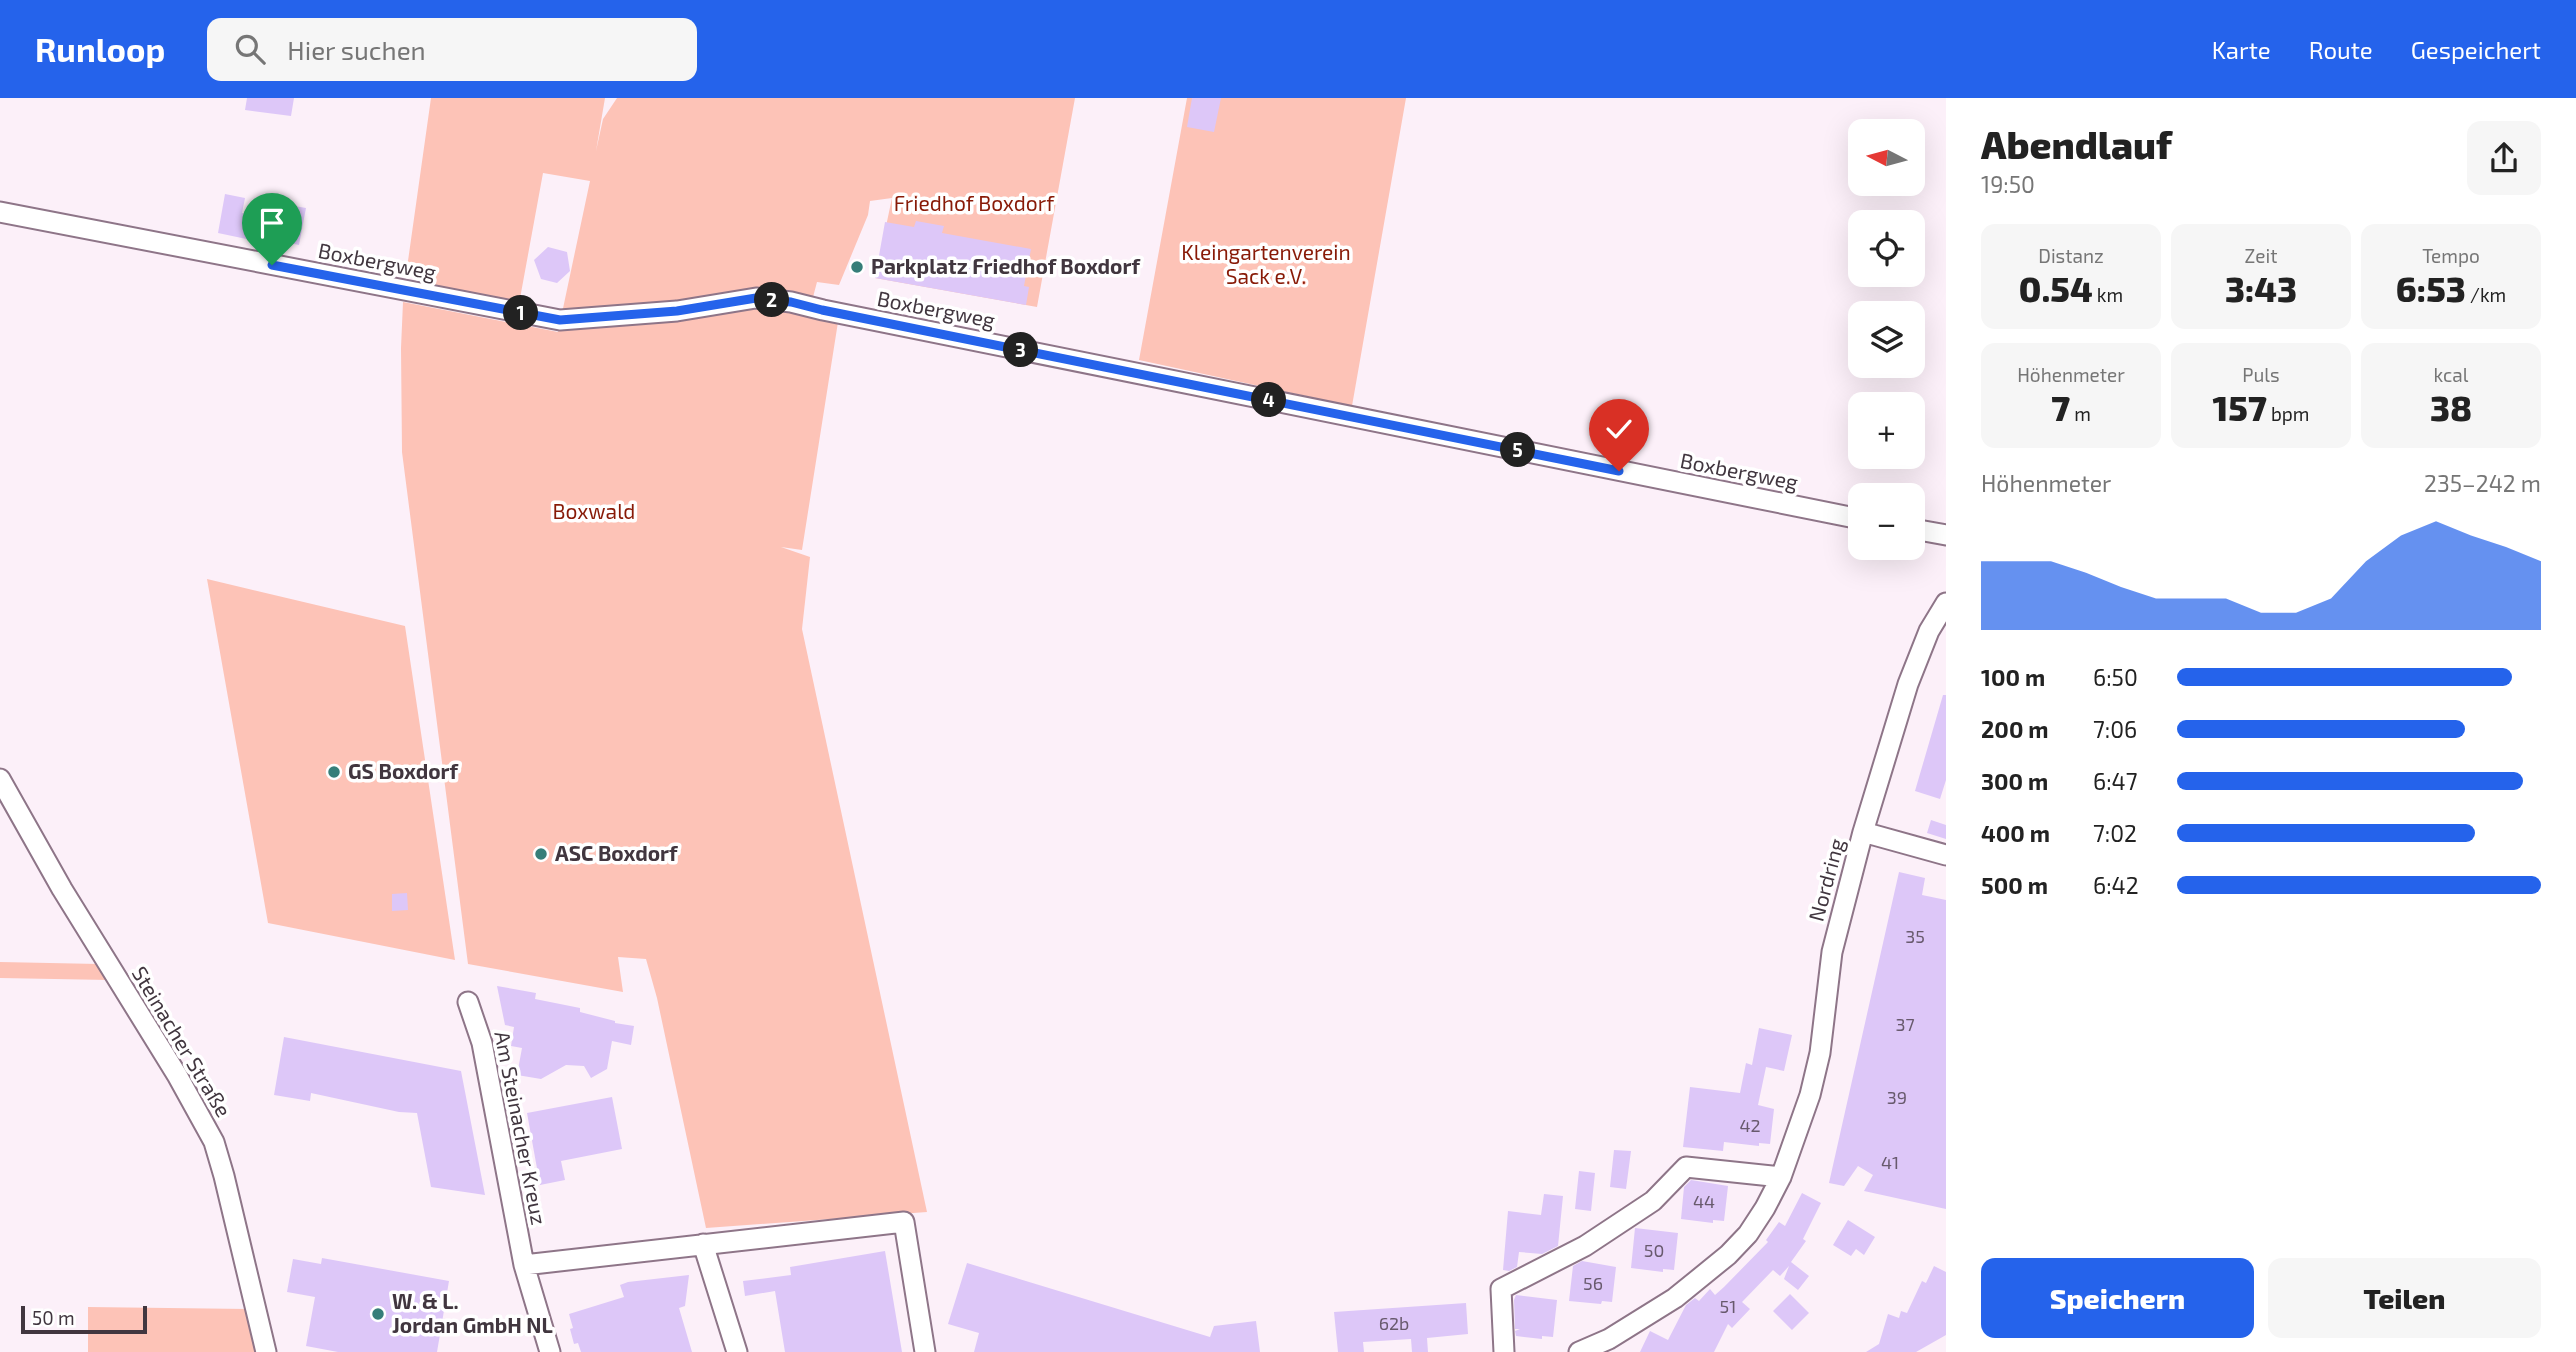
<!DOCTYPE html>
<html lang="de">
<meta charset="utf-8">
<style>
body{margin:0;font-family:"Exo 2",sans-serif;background:#f6f6f6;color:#222;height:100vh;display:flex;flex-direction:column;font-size:26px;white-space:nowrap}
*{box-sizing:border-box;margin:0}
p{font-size:23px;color:#767676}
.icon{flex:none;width:38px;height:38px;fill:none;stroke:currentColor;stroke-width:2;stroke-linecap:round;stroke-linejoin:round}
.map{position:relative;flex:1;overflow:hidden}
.side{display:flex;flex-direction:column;background:#fff;width:630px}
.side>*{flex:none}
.needle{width:46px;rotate:276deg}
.controls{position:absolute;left:1848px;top:21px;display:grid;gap:14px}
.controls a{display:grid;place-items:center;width:77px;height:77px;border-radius:14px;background:#fff;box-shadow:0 7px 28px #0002;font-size:35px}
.scale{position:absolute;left:21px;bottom:18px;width:126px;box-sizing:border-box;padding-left:7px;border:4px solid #41363f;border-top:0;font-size:19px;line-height:24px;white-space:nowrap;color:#41363f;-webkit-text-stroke:5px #fff;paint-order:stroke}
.pin{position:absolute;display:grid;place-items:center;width:60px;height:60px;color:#fff;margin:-72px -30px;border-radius:50% 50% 50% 0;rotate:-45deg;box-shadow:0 0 7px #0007}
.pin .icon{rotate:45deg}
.km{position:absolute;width:35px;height:35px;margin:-18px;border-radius:50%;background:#222;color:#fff;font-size:19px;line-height:35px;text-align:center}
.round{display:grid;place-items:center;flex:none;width:74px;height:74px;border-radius:14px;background:#f6f6f6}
.head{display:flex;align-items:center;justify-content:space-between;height:119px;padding:0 35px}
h1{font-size:38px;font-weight:800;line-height:52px}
.metrics{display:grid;grid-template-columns:repeat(3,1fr);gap:10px;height:119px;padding:7px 35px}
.metrics div{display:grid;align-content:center;border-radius:14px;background:#f6f6f6;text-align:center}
.metrics b{font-size:35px;font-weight:800}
.metrics small{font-size:19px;font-weight:400}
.metrics p{font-size:19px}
.chart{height:196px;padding:14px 35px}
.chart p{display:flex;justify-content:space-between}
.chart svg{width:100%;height:126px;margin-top:7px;fill:#2563eb;opacity:.7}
.action{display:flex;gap:14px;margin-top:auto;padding:14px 35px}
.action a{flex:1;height:80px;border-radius:14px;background:#2563eb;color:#fff;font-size:28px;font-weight:800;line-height:80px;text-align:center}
.action a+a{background:#f6f6f6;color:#222}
ul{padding:0 35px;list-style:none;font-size:23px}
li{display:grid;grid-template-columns:112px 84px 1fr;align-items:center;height:52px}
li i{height:18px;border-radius:9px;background:#2563eb}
header{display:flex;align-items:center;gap:42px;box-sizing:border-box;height:98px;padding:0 35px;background:#2563eb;color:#fff}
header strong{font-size:33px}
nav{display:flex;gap:38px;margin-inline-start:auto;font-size:24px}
.search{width:490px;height:63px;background:#f6f6f6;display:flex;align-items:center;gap:18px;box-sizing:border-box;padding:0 24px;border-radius:14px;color:#767676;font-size:26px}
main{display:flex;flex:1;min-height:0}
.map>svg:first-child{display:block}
</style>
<header>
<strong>Runloop</strong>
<div class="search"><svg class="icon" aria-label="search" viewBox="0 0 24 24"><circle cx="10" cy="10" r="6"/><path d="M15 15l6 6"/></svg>Hier suchen</div>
<nav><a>Karte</a><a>Route</a><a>Gespeichert</a></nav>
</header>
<main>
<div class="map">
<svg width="1946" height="1254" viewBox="0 0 1946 1254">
<rect width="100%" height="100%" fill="#fcf0f9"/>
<path fill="#fdc3b7" d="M431,0H605L596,53L603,21L617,0H1075L1037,209L875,180L892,100L870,103L868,117L839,187L817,184L808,218L838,224L802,452L781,449L810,459L802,531L927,1114L706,1130L657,900L646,861L618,859L623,894L468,866L402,354L401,250L403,204L558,234L590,83L543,75L519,206L428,189L431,174L407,170Z
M1187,0H1406L1352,308L1139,262Z
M207,481L405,528L455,862L268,825Z
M0,864L99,866L109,882L0,880Z
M88,1209L248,1211L259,1254H88Z"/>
<path fill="#ddc7f8" d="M247,0H294L291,18L245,12Z
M1192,0H1221L1214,34L1187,29Z
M225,96L245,100L242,115L285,124L289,107L306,110L299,147L267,140L266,145L218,135Z
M916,123L944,128L942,135L1031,151L1024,188L1029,189L1026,207L875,180L885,124L914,129Z
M548,149L567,154L570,173L557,185L541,181L534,162Z
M1943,597H1946V682L1940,701L1915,693Z
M1931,722L1946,727V741L1927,735Z
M1899,774L1925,780L1922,797L1946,802V1111L1864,1093L1873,1077L1858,1068L1844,1088L1829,1085Z
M407,795L408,812L392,813V796Z
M497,888L536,895L535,901L580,910V914L615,923V925L634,928L631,947L612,943L607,971L591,980L584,968L566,967L541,981L517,977L522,950L511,948L514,929L505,927Z
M1759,930L1792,937L1784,973L1766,969L1758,1007L1774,1011L1770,1046L1759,1045V1048L1724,1044L1723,1053L1683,1049L1690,989L1740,995L1746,965L1752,967Z
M284,939L461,973L485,1097L431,1089L417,1015L399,1014L311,995L310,1003L274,997Z
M612,999L622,1051L561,1063L565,1082L540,1087L527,1015Z
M1614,1052L1631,1053L1626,1091L1610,1089Z
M1579,1073L1595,1075L1591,1113L1575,1111Z
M1691,1082L1728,1088L1724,1123L1713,1122V1125L1681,1121L1684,1089Z
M1802,1095L1821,1105L1803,1141L1806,1143L1791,1164L1809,1178L1798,1192L1784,1181L1789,1168L1780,1178L1773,1172L1742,1204L1750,1211L1732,1230L1728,1226L1714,1254H1640L1650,1233L1668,1242L1686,1207L1695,1200L1699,1203L1710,1191L1715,1197L1724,1189L1768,1144L1766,1142L1779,1124L1785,1128Z
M1544,1096L1563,1098L1558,1148L1542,1156L1519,1154L1517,1169L1509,1173L1503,1172L1508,1113L1541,1117Z
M1848,1122L1875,1139L1864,1157L1856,1151L1851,1158L1833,1147Z
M1635,1130L1678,1135L1674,1172L1663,1171V1174L1631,1170Z
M885,1153L902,1254H785L775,1193L745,1198L743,1183L791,1177L790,1169Z
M322,1160L449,1183L437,1254H338L306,1248L315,1199L287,1194L293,1161L321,1166Z
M1582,1163L1616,1169L1612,1204L1602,1203L1601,1206L1569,1203L1573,1168Z
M967,1165L1210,1239L1214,1228L1256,1223L1260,1254H974L979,1235L948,1226Z
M1934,1168L1946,1174V1237L1916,1254H1866L1879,1246L1888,1216L1899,1220L1901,1213L1907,1215L1922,1183L1926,1185Z
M689,1177L685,1208L679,1210L692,1254H581L578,1245L574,1246L570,1231L573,1230L569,1216L624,1199L620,1187L628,1184Z
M1790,1196L1809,1215L1792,1232L1773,1213Z
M1516,1197L1557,1202L1553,1239L1542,1238V1241L1516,1238L1515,1233L1520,1231H1515L1514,1202Z
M1466,1205L1468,1236L1427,1240L1428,1254H1412L1411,1241L1363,1244L1364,1254H1338L1334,1214Z"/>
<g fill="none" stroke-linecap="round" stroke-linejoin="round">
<defs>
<path id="street" d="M0,114L560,222L677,213L756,200L791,204L823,212L1860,421
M1913,431L1946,437
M0,681L62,791L177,977L214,1044L224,1078L266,1254
M1863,734L1946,757
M468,904L482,945L524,1167
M703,1146L737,1254
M550,1254L524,1167L904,1124L925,1254
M1504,1254L1501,1191L1585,1148L1653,1103L1686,1069L1781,1079
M1579,1254L1609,1241L1675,1200L1728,1157L1748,1136L1765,1110L1781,1079L1810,997L1820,955L1832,854L1863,734L1908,586L1929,533L1946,505"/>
</defs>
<use href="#street" stroke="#8e7588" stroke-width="23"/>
<use href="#street" stroke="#fff" stroke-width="19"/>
</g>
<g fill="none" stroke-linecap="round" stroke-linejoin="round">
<defs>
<path id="route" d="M272,167L560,222L677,213L756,200L791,204L822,212L1619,373"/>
</defs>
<use href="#route" stroke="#fff" stroke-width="14"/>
<use href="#route" stroke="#2563eb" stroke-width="9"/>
</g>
<g fill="#367e79" stroke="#fff" stroke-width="2.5">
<circle cx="857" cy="169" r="7"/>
<circle cx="334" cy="674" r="7"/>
<circle cx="541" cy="756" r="7"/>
<circle cx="378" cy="1216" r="7"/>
</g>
<g text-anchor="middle" stroke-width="7" stroke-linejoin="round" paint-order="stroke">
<g font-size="18" fill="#685a6d">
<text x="1915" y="845">35</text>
<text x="1905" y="933">37</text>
<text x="1897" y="1006">39</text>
<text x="1750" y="1034">42</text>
<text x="1890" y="1071">41</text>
<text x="1704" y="1110">44</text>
<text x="1654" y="1159">50</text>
<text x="1593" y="1192">56</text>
<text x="1728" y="1215">51</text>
<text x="1394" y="1232">62b</text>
</g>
<g font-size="21" fill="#881a07" stroke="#fff">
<text x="974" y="113">Friedhof Boxdorf</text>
<text x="1266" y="162">Kleingartenverein<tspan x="1266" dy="24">Sack e.V.</tspan></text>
<text x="594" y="421">Boxwald</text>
</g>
<g font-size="21" fill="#41363f" stroke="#fff">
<text transform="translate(377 164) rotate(11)" y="7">Boxbergweg</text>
<text transform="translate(936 212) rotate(11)" y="7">Boxbergweg</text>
<text transform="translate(1739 374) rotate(11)" y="7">Boxbergweg</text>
<text transform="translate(1827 782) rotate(-75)" y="7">Nordring</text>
<text transform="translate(181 944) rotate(59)" y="7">Steinacher Straße</text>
<text transform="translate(520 1030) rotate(79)" y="7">Am Steinacher Kreuz</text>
</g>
<g font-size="21" font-weight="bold" fill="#41363f" stroke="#fff" text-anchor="start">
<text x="871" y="176">Parkplatz Friedhof Boxdorf</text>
<text x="348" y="681">GS Boxdorf</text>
<text x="555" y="763">ASC Boxdorf</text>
<text x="392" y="1211">W. &amp; L.<tspan x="392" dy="24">Jordan GmbH NL</tspan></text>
</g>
</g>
</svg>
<div class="controls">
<a><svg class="needle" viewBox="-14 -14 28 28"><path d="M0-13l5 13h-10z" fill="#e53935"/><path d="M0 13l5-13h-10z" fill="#767676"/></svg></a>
<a><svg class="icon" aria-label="locate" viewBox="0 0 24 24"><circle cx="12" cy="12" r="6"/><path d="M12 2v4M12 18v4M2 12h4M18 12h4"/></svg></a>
<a><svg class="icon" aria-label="layers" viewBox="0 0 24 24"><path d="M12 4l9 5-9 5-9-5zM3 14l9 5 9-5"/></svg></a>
<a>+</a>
<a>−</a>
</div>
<div class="scale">50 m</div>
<div class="pin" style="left:272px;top:167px;background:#1e9e55"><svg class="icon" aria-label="arrive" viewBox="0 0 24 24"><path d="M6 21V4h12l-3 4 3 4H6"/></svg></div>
<div class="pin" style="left:1619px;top:373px;background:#d93025"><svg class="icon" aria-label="check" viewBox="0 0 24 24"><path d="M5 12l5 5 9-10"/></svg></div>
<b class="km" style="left:521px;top:215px">1</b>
<b class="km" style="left:772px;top:202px">2</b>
<b class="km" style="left:1021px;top:252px">3</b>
<b class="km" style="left:1269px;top:302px">4</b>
<b class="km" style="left:1518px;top:352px">5</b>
</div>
<section class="side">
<div class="head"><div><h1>Abendlauf</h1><p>19:50</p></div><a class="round"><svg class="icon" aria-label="share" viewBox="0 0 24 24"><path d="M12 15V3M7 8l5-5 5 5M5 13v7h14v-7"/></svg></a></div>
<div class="metrics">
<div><p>Distanz</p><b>0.54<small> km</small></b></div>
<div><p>Zeit</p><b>3:43</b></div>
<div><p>Tempo</p><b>6:53<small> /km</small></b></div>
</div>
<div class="metrics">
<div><p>Höhenmeter</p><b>7<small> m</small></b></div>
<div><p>Puls</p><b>157<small> bpm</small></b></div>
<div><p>kcal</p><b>38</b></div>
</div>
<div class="chart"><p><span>Höhenmeter</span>235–242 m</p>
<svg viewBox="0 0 160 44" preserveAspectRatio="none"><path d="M0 44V20L10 20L20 20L30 24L40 29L50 33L60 33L70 33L80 38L90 38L100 33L110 20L120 11L130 6L140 11L150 15L160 20V44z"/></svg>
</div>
<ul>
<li><b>100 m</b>6:50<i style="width:92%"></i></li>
<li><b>200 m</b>7:06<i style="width:79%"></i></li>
<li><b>300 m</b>6:47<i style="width:95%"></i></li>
<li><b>400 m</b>7:02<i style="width:82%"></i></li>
<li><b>500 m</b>6:42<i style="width:100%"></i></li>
</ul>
<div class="action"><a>Speichern</a><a>Teilen</a></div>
</section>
</main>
